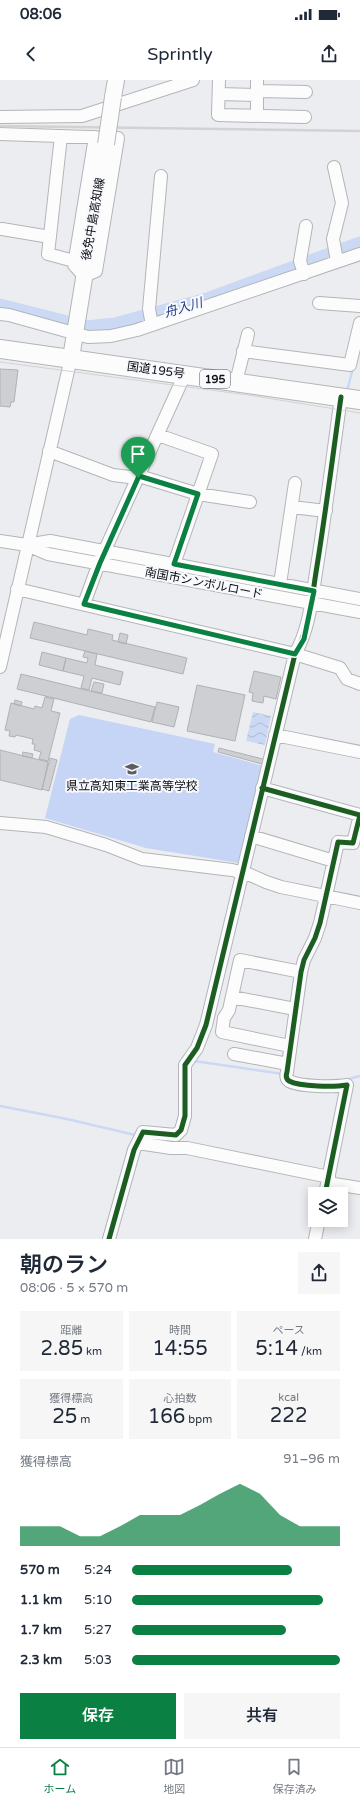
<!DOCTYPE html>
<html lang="ja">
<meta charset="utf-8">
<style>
body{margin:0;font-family:"Varela Round","Noto Sans JP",sans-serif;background:#f6f6f7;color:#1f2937;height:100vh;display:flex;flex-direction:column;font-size:15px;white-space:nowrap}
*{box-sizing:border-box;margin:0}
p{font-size:13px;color:#747a83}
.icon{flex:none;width:22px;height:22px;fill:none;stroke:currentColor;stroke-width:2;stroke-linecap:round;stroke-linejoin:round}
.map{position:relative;height:1159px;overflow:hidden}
.drawer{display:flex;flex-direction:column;background:#fff;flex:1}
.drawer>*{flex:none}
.controls{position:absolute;left:308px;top:1107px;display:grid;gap:8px}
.controls a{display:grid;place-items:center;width:40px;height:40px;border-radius:0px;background:#fff;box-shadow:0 2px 10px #0003;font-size:20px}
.pin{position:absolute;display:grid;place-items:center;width:34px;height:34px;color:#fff;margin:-41px -17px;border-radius:50% 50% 50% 0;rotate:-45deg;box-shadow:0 0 4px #0007}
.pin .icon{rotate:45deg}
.round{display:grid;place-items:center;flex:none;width:42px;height:42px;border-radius:0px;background:#f6f6f7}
.head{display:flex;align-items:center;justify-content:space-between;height:68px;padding:0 20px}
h1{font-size:22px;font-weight:600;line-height:30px}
.metrics{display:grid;grid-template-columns:repeat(3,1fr);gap:6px;height:68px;padding:4px 20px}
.metrics div{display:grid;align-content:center;border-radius:0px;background:#f6f6f7;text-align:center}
.metrics b{font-size:20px;font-weight:600}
.metrics small{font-size:11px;font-weight:400}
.metrics p{font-size:11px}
.chart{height:112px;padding:8px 20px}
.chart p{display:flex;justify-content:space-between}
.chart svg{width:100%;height:72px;margin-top:4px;fill:#0b8043;opacity:.7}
.button{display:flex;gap:8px;margin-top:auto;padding:8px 20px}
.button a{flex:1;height:46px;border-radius:0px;background:#0b8043;color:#fff;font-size:16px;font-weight:600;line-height:46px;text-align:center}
.button a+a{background:#f6f6f7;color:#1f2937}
ul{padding:0 20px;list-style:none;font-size:13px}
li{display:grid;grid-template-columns:64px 48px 1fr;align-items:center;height:30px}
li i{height:10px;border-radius:5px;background:#0b8043}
.status{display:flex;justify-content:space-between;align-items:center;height:28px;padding:0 20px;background:#fff;direction:ltr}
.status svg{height:11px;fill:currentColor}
header{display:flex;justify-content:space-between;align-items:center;height:52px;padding:0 20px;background:#fff;font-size:18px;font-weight:600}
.dock{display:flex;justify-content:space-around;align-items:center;height:56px;border-top:1px solid #e0e1e3;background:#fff;font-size:11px;color:#747a83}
.dock a{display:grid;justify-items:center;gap:2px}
.dock .current{color:#0b8043}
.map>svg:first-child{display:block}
</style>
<div class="status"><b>08:06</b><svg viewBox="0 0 49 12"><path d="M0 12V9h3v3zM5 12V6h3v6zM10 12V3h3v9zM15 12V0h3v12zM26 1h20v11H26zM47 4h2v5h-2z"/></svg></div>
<header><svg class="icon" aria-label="back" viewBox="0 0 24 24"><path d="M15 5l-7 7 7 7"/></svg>Sprintly<svg class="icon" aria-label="share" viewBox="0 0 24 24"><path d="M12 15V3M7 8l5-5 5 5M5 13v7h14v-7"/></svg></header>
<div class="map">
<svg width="360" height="1159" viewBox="0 0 360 1159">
<defs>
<pattern id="water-waves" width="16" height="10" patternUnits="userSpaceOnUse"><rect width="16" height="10" fill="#ccd9f4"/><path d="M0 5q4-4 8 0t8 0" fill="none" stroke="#aeb9d0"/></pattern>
</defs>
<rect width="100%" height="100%" fill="#ebedf0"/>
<path fill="#c6d4f5" d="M79,635L215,664L213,672L263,686L238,783L146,768L45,738L70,639Z"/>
<path fill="url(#water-waves)" d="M253,632L271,636L265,665L246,661Z"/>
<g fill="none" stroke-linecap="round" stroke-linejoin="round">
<path stroke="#ccd9f4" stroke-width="2.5" d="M347,311L353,288
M194,981L283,994
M345,1000L360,996
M0,1026L67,1039L135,1055
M162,1060C171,1061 177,1064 183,1056"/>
<path stroke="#ccd9f4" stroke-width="15" d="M0,226L87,248L115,245L207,220L360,164"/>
</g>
<path fill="#cecfd2" stroke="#b0b1b4" d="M0,289L18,290L14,322H11L10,327L0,326Z
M34,542L87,555L88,549L113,555L112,560L187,578L183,594L30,558Z
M120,553L128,555L126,564L118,562Z
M85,571L97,574L95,585L123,592L120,605L92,598L89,610L81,608L84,596L63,591L66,578L87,583L88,578L83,577Z
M42,572L66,578L63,591L39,585Z
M254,591L281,597L276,619L264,616L263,623L252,621L253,613L249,612Z
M21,594L155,627L151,642L17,609Z
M94,602L104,604L102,613L91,611Z
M197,605L245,615L235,661L187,651Z
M45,617L54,619L51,631L60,633L48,681L39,679L41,672L34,670L35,664H32L33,659L16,655L15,657L9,656L10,651L5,650L11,623L34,629L35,626L42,628Z
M15,620L22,622L21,626L14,624Z
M157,622L179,627L174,647L152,642Z
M219,668L263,679L262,684L218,672Z
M0,670L48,682L42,710L0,700Z
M23,672L33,674L32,678L22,676Z
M50,678L57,680L49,711L42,709Z"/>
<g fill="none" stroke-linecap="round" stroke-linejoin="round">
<defs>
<path id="minor" d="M219,0L218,35L305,37
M257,0V36
M257,11L306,12
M219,14L257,15
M0,37L82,36L193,0
M0,54L118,58L96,191L84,196L74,185L95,57
M61,56L48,174L74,181
M334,87L342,123L333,159L337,181
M2,149L50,157
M304,194L300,181L306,146
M319,223L360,226
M0,234L9,235L88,257L111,256L137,250L360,174
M152,245L149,229L161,96
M243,271L350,285L360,243
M236,302L248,254
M158,355L212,374L174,484
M49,371L113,395L138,398
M139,396L198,414L250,422
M292,427L326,431
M0,461L27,465L48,474L360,532
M27,465L50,461L360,519
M280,504L295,403
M17,509L295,574L340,588L347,599L360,604
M84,524L99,483L185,294
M0,587L71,278
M275,655L360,672
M262,708L360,735L353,763L338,762L320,843L315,858L304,880L301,892L287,992C286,995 286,999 289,1001C300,1007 335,1007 347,1005L325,1114
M0,743L46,747L106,765L142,779L232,790L248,794L266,802L281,807L360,823
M251,756L334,781
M232,917L295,929
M290,966L222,952L224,938L229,930L240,880L301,892
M234,974L288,984
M138,1063L171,1068H187L329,1097
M328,1103L360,1108
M109,1159L134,1070L143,1052L176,1055L181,1050L185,1036V985L197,968L206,945L295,574C310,548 312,516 317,486C326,430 333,374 341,317
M315,1159L319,1140"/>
<path id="major" d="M113,17L116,0
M71,278L106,64"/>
<path id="highway" d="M0,269L360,320"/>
</defs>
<use href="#minor" stroke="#b3b5b7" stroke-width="14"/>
<use href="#major" stroke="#b3b5b7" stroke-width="18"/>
<use href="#highway" stroke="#b3b5b7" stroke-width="20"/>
<use href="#minor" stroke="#fcfcfd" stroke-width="12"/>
<use href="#major" stroke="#fcfcfd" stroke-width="16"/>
<use href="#highway" stroke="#fcfcfd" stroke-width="18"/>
<path stroke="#d2d2d2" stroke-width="1" d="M0,282L248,315L360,333"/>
<path stroke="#d2d2d2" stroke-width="2.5" d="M0,46L360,51"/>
<defs>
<path id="major-bridge" d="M106,64L113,17"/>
</defs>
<use href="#major-bridge" stroke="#b3b5b7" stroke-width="18" stroke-linecap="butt"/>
<use href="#major-bridge" stroke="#fcfcfd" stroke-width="16"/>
<defs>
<path id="cycleway" d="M262,708L360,735L353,763L338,762L320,843L315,858L304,880L301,892L287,992C286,995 286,999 289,1001C300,1007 335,1007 347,1005L325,1114
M109,1159L134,1070L143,1052L176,1055L181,1050L185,1036V985L197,968L206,945L295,574C310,548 312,516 317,486C326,430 333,374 341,317"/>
</defs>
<use href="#cycleway" stroke="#f7f9fe" stroke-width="8"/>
<use href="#cycleway" stroke="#1b5e20" stroke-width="5"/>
</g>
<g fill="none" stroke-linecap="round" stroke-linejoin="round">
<defs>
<path id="route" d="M139,396L198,414L174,484L314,511L304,559L295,574L84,524L100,483Z"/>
</defs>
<use href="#route" stroke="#fff" stroke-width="8"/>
<use href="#route" stroke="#0b8043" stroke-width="5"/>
</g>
<defs>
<symbol id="school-bare" viewBox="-9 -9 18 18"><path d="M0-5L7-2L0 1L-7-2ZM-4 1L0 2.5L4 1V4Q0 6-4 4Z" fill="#5c5d60" stroke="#f7f9fe" stroke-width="2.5" paint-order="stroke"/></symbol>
</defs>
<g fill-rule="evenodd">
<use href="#school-bare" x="122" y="679" width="20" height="20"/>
</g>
<g text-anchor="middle" stroke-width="4" stroke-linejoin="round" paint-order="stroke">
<rect fill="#f7f9fe" stroke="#555659" stroke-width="1" x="200" y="290" width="30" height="18" rx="3"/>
<g font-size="11" font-weight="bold" fill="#0f1012">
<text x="215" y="303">195</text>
</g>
<g font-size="12" fill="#0f1012" stroke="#f7f9fe">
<text transform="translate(93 139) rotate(-80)" y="4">後免中島高知線</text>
<text transform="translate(156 290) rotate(8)" y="4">国道195号</text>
<text transform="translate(204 503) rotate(11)" y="4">南国市シンボルロード</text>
</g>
<g font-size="12" fill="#0f1012" stroke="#f7f9fe">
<text x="132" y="710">県立高知東工業高等学校</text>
</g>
<g font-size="13" font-style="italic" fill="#274186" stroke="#f7f9fe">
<text transform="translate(183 227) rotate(-16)" y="5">舟入川</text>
</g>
</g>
</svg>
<div class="controls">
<a><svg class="icon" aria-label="layers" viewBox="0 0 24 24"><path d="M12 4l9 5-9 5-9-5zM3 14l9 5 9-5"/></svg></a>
</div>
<div class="pin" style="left:138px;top:398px;background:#1e9e55"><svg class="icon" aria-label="arrive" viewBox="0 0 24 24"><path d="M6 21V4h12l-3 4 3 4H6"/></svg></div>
</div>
<section class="drawer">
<div class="head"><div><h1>朝のラン</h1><p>08:06 · 5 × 570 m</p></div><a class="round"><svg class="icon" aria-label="share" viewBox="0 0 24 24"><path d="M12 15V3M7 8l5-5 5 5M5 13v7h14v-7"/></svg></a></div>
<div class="metrics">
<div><p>距離</p><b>2.85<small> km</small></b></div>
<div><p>時間</p><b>14:55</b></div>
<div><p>ペース</p><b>5:14<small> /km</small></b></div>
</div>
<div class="metrics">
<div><p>獲得標高</p><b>25<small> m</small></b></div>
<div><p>心拍数</p><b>166<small> bpm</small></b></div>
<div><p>kcal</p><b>222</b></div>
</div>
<div class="chart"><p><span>獲得標高</span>91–96 m</p>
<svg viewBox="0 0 160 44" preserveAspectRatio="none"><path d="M0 44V32L10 32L20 32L30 38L40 38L50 32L60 25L70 25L80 25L90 19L100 12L110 6L120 12L130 25L140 32L150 32L160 32V44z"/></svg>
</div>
<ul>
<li><b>570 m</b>5:24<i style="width:77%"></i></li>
<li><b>1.1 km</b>5:10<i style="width:92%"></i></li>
<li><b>1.7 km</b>5:27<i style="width:74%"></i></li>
<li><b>2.3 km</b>5:03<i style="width:100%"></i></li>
</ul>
<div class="button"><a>保存</a><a>共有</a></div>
</section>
<nav class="dock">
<a class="current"><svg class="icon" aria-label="home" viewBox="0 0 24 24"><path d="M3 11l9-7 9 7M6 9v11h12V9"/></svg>ホーム</a>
<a><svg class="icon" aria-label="map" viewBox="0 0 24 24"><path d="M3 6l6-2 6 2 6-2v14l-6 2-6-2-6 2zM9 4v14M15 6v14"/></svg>地図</a>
<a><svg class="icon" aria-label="saved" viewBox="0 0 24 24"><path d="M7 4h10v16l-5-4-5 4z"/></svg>保存済み</a>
</nav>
